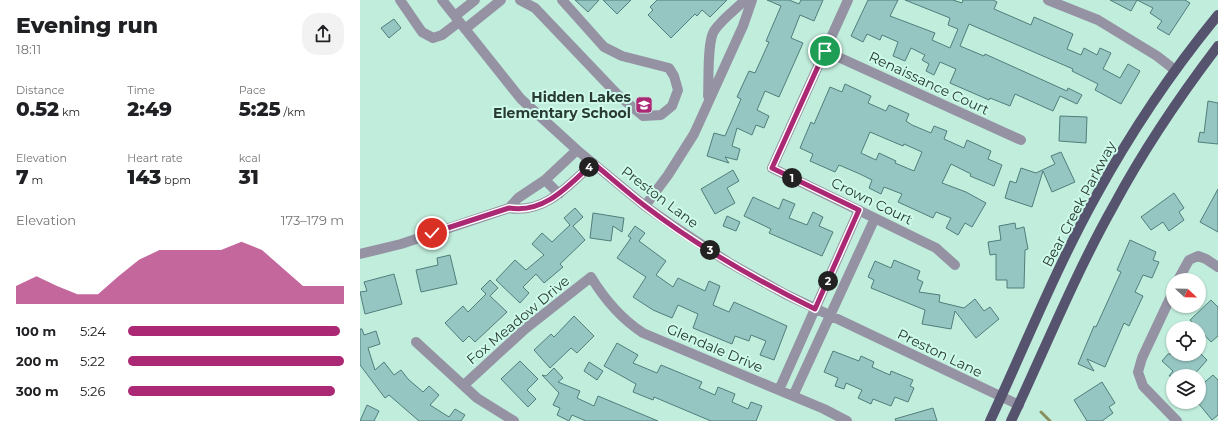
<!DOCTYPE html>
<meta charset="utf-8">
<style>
body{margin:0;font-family:Montserrat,sans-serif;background:#f2f2f2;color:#202124;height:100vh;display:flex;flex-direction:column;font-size:15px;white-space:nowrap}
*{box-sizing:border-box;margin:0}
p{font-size:13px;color:#757577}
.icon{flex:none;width:22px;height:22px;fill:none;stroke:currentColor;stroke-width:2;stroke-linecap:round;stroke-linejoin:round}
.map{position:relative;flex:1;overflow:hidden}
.details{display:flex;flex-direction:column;background:#fff;width:360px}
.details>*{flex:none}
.needle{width:26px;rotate:112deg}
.controls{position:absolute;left:806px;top:273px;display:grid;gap:8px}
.controls a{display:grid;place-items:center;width:40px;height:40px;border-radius:50%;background:#fff;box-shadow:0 1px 3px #0004;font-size:20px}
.pin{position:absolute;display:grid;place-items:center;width:34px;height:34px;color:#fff;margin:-17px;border:2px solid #fff;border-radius:50%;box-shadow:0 1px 4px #0007}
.km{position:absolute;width:20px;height:20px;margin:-10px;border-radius:50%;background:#222;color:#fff;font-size:11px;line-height:20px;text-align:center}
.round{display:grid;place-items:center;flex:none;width:42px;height:42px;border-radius:16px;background:#f2f2f2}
.summary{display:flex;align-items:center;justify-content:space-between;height:68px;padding:0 16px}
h1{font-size:22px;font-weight:800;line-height:30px}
.figures{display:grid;grid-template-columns:repeat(3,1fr);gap:6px;height:68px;padding:4px 16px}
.figures div{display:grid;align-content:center}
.figures b{font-size:20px;font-weight:800}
.figures small{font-size:11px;font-weight:400}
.figures p{font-size:11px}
.chart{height:112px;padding:8px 16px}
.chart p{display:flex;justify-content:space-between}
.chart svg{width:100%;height:72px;margin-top:4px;fill:#ab2874;opacity:.7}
ul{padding:0 16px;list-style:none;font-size:13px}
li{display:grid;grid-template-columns:64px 48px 1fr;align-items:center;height:30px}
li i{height:10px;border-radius:5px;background:#ab2874}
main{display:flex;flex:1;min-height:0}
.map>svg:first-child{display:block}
</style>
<main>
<section class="details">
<div class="summary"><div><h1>Evening run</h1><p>18:11</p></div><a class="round"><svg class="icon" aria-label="share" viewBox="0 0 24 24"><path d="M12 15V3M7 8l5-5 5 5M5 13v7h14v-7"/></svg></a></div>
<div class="figures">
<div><p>Distance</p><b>0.52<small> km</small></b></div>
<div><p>Time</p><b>2:49</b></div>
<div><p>Pace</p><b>5:25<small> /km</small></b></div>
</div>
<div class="figures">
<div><p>Elevation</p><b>7<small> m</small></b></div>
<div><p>Heart rate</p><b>143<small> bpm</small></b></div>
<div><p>kcal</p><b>31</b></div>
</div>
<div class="chart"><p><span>Elevation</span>173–179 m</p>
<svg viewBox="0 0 160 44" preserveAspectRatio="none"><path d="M0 44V33L10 27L20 33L30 38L40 38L50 27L60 17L70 11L80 11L90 11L100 11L110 6L120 11L130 22L140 33L150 33L160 33V44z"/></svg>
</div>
<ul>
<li><b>100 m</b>5:24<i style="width:98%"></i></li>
<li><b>200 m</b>5:22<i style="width:100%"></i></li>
<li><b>300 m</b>5:26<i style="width:96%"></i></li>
</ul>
</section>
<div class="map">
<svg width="858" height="421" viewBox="0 0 858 421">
<rect width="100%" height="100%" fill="#c1eddc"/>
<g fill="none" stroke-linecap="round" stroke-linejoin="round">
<path stroke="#89905d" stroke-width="3" d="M681,412L690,421"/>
</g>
<path fill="#96c6c2" stroke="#507e7b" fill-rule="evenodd" d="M215,0H239L228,12Z
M243,0H271L257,14Z
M297,0H367L350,17L342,10L337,16L335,14L311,38L288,15L293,10L290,7Z
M407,0H429L439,4L441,0H463L454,21L440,15L431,38L443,43L419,97L405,91L397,110L409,116L404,128L396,125L392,135L377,128L372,146L380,149L377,160L365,157L369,163L347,156L354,133L365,136L381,99L377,97L389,71L395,73L409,42L406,41L421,6Z
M508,0H538L530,16L575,33L572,40L590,48L598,29L588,25L590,18L545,0H593L602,3L603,0H633L637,2L634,9L648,15L671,25L674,17L713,34L707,49L721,55L724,48L737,55L740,48L751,53L743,69L760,78L768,64L780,71L761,104L735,90L738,84L712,71L713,69L609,24L600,46L624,56L625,54L707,91L708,88L722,95L717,104L700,96L693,111L655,94L650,106L630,98L629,100L590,83L596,69L580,62L574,75L566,71L569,64L562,60L565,55L551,48L545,61L533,56L538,42L522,35L520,40L507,34L503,42L491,36Z
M750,0H825L830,3L809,35L797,28L802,21L790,13L793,8L777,0L771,11Z
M34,19L41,28L29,38L21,28Z
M485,84L511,96L508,103L526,111L529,105L549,114L546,121L552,125L571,133L574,126L587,131L584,139L604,148L607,140L631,151L628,159L642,165L634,186L610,176L611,174L591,164L582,183L606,192L626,203L612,227L605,223L598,235L586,228L591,218L576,212L573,218L538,202L542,194L524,187L521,194L509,188L512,180L500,174L479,165L475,172L450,161L453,154L440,148L451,122L454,124L470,87L482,92ZM510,132L543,146L544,144L562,152L554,171L535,163L536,161L519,153L516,160L501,153Z
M848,101L858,103V144L838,142L840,132L844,133Z
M700,116L727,117L726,143L699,141Z
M701,152L715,182L692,192L683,171L672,207L645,198L650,181L656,183L661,168L676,173L695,164L691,156Z
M373,170L379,181L367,188L375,203L355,214L341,189Z
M858,189V232L840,222Z
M814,193L824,208L819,212L824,220L809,231L803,222L791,230L781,217Z
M393,197L419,209L423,199L435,204L429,218L447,225L453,212L463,217L459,226L473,232L462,256L409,233L411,229L384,216Z
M215,208L223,217L213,226L225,240L200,264L203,267L184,283L176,274L163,287L169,293L160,303L136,280L155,260L166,270L184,255L172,244L182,233L192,242L210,225L204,218Z
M233,213L264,218L262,232L253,226L251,241L230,238Z
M367,216L380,222L376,231L363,226Z
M655,223L656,229L664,227L668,249L665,250L664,288H647V280H636V254L630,255L628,242L641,240L639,226Z
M275,226L285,233L279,241L306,261L296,275L313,287L318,278L345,291L349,281L360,286L353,305L369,312L374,302L427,326L414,360L400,355L406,341L391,335L389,341L375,336L372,344L333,328L338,314L318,305L312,318L293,310L273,297L286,277L257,258L271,238L268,236Z
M770,240L796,252L793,260L799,262L792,278L783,275L775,292L783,296L769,326L764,323L745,367L727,359L734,371L718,364L734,326L736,327L761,272L757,270Z
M90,255L97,284L61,292L56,270L78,265L77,258Z
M534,260L560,271L557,279L563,282L559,292L580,295L579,302L604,308L615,299L624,311L630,307L639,319L616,338L595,311L591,329L562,324L565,310L511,288L514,280L508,277L515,261L531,268Z
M34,274L42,304L5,314L0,292L7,291L4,282Z
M130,280L138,288L130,296L147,312L115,342L109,336L103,342L85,323L103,306L108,312L126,294L121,289Z
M851,300L858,307V336L851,342L830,320Z
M214,316L234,336L217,353L211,348L190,368L174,350L191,334L194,337Z
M0,329H2L4,335L16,331L20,344L8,348L15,370L24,362L34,375L41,370L48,379L63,392L69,386L79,395L70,405L89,417L95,409L105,415L101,421H59L29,395L25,398L0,365Z
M257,343L278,355L273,363L297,373L301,365L342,382L339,388L355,395L358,387L375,394L372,402L388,409L391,402L402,406L396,421H351L294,397L293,400L273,392L276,384L244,366Z
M473,351L499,361L501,356L514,362L512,367L530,375L531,371L553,380L550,386L554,388L548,402L535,397L531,406L513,399L511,404L498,398L502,390L486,383L484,389L475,386L478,378L464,372Z
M808,354H841L847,360L833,376H809L813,371L802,361Z
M160,361L178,379L167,390L176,399L168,407L141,379Z
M229,362L243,371L237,380L224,371Z
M194,368L203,378L198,382L220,391L217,398L234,406L238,396L298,421H226L212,415L209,421L197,415L200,408L193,405L199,393L182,375L186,376Z
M853,375L858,380V415L852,420L839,404V387Z
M742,382L755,403L749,407L753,413L742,421H727L714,400Z
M7,405L19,411L14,421H0Z
M573,408L577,421H536L535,419Z"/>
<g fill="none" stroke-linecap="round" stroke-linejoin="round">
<path stroke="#9593a3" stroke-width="10" d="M40,0L62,32L73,38L82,35L99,22
M82,0L161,99L217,150L285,206L315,227L368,262L425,294L659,405
M160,0L175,8L257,94L283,116L301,115L312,106L318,90L314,76L309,68L262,56L244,47L202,0
M488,0L412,168L576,248L595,265
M688,0L738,20L797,56L815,70
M95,16L115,0
M105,29L141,0
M465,51L661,140
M348,96C349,81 347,42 354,31C362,19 375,10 385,0
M185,180L199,194
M285,206L308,175L334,134L383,26L392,0
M149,208L158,198L185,180L217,150
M0,254L41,244L149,208C185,214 209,185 233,163
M818,280L829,260L838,256L846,259L858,267
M813,292L782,358L778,372L783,386L817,421
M56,342L117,398L154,421
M104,385L165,329L231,277C245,300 260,318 283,333L464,409L487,421
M419,390L499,210
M433,396L515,218"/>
<path stroke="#56536e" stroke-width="10" d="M630,421C665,346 696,268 736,196C771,132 812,71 858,15
M651,421C685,349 715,274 754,205C784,149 820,96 858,46"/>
</g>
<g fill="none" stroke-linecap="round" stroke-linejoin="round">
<defs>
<path id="route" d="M72,233L149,208C185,214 209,185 233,163C250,177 267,192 285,206C337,246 396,280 455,309L499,210L412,168L465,51"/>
</defs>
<use href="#route" stroke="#fff" stroke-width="8"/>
<use href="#route" stroke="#ab2874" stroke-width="5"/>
</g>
<defs>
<symbol id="school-square" viewBox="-11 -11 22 22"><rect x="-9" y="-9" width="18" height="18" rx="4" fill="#ab2874" stroke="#cefaea"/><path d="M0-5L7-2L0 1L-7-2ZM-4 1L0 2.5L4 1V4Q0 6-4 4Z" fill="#fff"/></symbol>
</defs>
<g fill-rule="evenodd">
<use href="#school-square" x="274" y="95" width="20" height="20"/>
</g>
<g text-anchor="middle" stroke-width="4" stroke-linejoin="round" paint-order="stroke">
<g font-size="14" fill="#293b34" stroke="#cefaea">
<text transform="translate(569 83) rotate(25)" y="5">Renaissance Court</text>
<text transform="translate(300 197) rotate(37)" y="5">Preston Lane</text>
<text transform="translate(512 201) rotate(26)" y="5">Crown Court</text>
<text transform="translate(719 204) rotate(-62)" y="5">Bear Creek Parkway</text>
<text transform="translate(158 320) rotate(-40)" y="5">Fox Meadow Drive</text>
<text transform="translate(355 348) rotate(23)" y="5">Glendale Drive</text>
<text transform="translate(580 353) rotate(26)" y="5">Preston Lane</text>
</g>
<g font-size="14" font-weight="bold" fill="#293b34" stroke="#cefaea" text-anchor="end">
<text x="271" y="102">Hidden Lakes<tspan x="271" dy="16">Elementary School</tspan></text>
</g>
</g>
</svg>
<div class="controls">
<a><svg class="needle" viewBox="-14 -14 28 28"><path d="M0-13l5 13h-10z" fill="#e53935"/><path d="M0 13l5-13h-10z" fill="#757577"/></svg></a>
<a><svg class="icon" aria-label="locate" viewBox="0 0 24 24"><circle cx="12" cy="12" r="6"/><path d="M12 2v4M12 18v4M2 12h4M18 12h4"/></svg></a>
<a><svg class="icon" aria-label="layers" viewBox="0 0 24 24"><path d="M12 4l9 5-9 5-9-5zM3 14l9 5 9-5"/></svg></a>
</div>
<div class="pin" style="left:465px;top:51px;background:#1e9e55"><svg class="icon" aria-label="arrive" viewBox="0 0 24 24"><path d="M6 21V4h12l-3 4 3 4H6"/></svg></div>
<div class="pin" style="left:72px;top:233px;background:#d93025"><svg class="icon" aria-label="check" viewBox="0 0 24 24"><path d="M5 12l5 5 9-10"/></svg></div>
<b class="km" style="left:432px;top:178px">1</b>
<b class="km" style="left:468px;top:281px">2</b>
<b class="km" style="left:350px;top:250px">3</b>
<b class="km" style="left:229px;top:167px">4</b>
</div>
</main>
